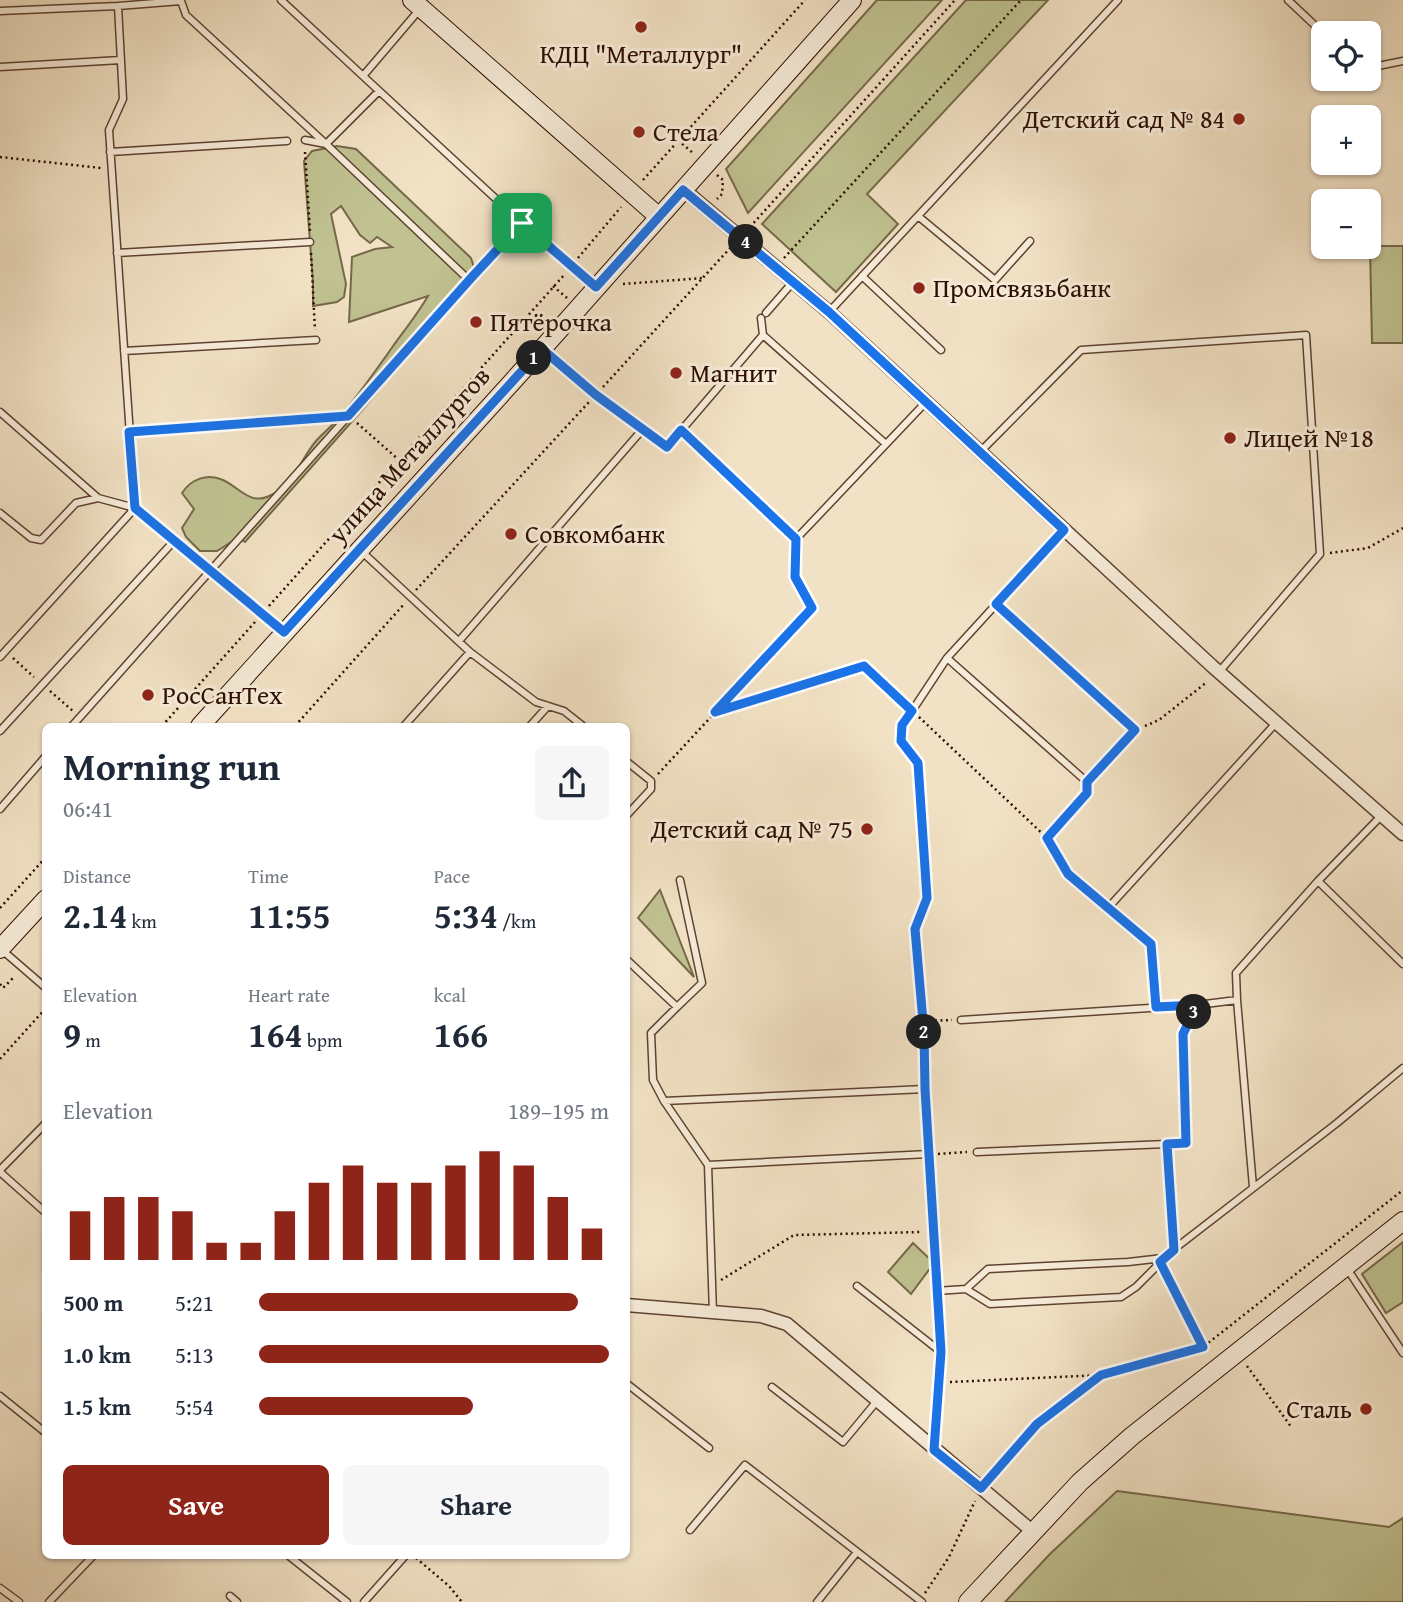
<!DOCTYPE html>
<meta charset="utf-8">
<style>
body{margin:0;font-family:"Gentium Book Plus",serif;background:#f6f6f7;color:#1f2937;height:100vh;display:flex;flex-direction:column;font-size:26px;white-space:nowrap}
*{box-sizing:border-box;margin:0}
p{font-size:23px;color:#747a83}
.icon{flex:none;width:38px;height:38px;fill:none;stroke:currentColor;stroke-width:2;stroke-linecap:round;stroke-linejoin:round}
.map{position:relative;flex:1;overflow:hidden}
.drawer{position:absolute;left:42px;top:723px;width:588px;height:836px;display:flex;flex-direction:column;background:#fff;border-radius:10px;box-shadow:0 2px 5px #0004}
.drawer>*{flex:none}
.buttons{position:absolute;left:1311px;top:21px;display:grid;gap:14px}
.buttons a{display:grid;place-items:center;width:70px;height:70px;border-radius:10px;background:#fff;box-shadow:0 2px 5px #0004;font-size:35px}
.pin{position:absolute;display:grid;place-items:center;width:60px;height:60px;color:#fff;margin:-30px;border-radius:14px;box-shadow:0 4px 10px #0006}
.km{position:absolute;width:35px;height:35px;margin:-18px;border-radius:50%;background:#222;color:#fff;font-size:19px;line-height:35px;text-align:center}
.round{display:grid;place-items:center;flex:none;width:74px;height:74px;border-radius:10px;background:#f6f6f7}
.head{display:flex;align-items:center;justify-content:space-between;height:119px;padding:0 21px}
h1{font-size:38px;font-weight:800;line-height:52px}
.figures{display:grid;grid-template-columns:repeat(3,1fr);gap:10px;height:119px;padding:7px 21px}
.figures div{display:grid;align-content:center}
.figures b{font-size:35px;font-weight:800}
.figures small{font-size:19px;font-weight:400}
.figures p{font-size:19px}
.chart{height:196px;padding:14px 21px}
.chart p{display:flex;justify-content:space-between}
.chart svg{width:100%;height:126px;margin-top:7px;stroke:#8f2418;stroke-width:6}
.primary-button{display:flex;gap:14px;margin-top:auto;padding:14px 21px}
.primary-button a{flex:1;height:80px;border-radius:10px;background:#8f2418;color:#fff;font-size:28px;font-weight:800;line-height:80px;text-align:center}
.primary-button a+a{background:#f6f6f7;color:#1f2937}
ul{padding:0 21px;list-style:none;font-size:23px}
li{display:grid;grid-template-columns:112px 84px 1fr;align-items:center;height:52px}
li i{height:18px;border-radius:9px;background:#8f2418}
.map>svg:first-child{display:block}
</style>
<div class="map">
<svg width="1403" height="1602" viewBox="0 0 1403 1602">
<rect width="100%" height="100%" fill="#f2e2c5"/>
<filter id="stains"><feTurbulence type="fractalNoise" baseFrequency=".00286" numOctaves="4"/><feColorMatrix values="0 0 0 0 .2 0 0 0 0 .09 0 0 0 0 .02 0 0 0 .5 -.17"/></filter>
<radialGradient id="worn" r=".72"><stop offset=".6" stop-color="#630" stop-opacity="0"/><stop offset="1" stop-color="#630" stop-opacity=".3"/></radialGradient>
<path fill="#c0c291" stroke="#766848" stroke-width="2" d="M877,0H942L748,213L726,169Z
M966,0H1048L867,194L898,224L836,292L762,224Z
M337,146L356,149L471,258L476,274L363,409L245,542L238,538L217,551H200L186,537L182,528L194,509L182,493C191,479 207,473 223,480C237,486 249,504 267,497C293,487 300,460 316,441C323,433 332,426 339,418C358,396 374,373 391,349C403,332 417,315 428,296L349,322L352,257L375,249L392,247L377,237L370,243L360,235L341,206L331,214L346,284L344,297L337,302L313,306V282L304,161L312,151Z
M1370,246H1403V343H1372Z
M660,890L694,977L638,918Z
M1403,1242V1302L1386,1313L1362,1274Z
M913,1243L934,1263L911,1294L888,1272Z
M1117,1491L1389,1527L1403,1518V1602H1005L1050,1554Z"/>
<g fill="none" stroke-linecap="round" stroke-linejoin="round">
<defs>
<path id="service" d="M281,0L363,76
M1288,0L1323,33
M118,6L181,1L186,15L326,144L469,280
M420,9L363,76L522,223L596,287
M0,11L118,6L123,99L109,130L135,508L283,631
M0,67L121,60
M1368,68L1403,61
M305,140L326,144L379,91
M110,152L287,141
M918,216L995,280L1030,241
M117,253L310,242
M862,276L941,350
M829,312L1118,0
M766,313L793,282
M761,318L763,335
M543,350L596,395L667,447L763,335L886,444
M124,351L316,340
M0,412L98,498L135,508L0,657
M980,452L1081,350L1306,335L1320,554L1219,672
M0,513L31,538L41,540L76,503L98,498
M796,539L926,402
M360,550L470,652L536,702L564,711L583,726
M996,604L1135,730L1087,782L947,658L1064,530
M459,641L642,430
M912,711L947,658
M72,726L472,277L522,223
M404,726L470,652
M530,726L548,706
M0,731L174,541
M626,761L651,781V789L626,816
M0,809L46,756
M1318,881L1403,964
M1108,908L1276,723
M2,950L46,988
M626,959L677,1007L651,1033L653,1080L664,1101L708,1165L713,1313
M1237,1000L1253,1187
M677,1007L702,983L680,880
M961,1020L1197,1005
M924,1033L925,1089L941,1352L934,1448
M664,1101L925,1089
M977,1152L1167,1144
M708,1165L929,1154
M0,1170L46,1123
M0,1172L46,1213
M1173,1250L1337,1123L1403,1068
M1346,1267L1403,1353
M857,1286L941,1352
M966,1289L990,1304L1121,1297L1136,1287L1173,1250L1167,1144L1186,1143L1183,1034L1197,1005L1237,1000L1236,973L1318,881L1382,815
M936,1291L966,1289L988,1269L1128,1262L1163,1258
M626,1383L709,1448
M772,1387L843,1442L877,1401
M0,1396L46,1433
M980,1488L1037,1425
M690,1530L745,1465L922,1602
M289,1556L347,1602
M0,1588L19,1602
M230,1596L237,1602
M49,1602L93,1556
M364,1602L405,1556
M817,1602L857,1552"/>
<path id="minor" d="M683,189L829,312L1212,666L1403,834
M626,1305L761,1316L787,1324L1032,1531"/>
<path id="secondary" d="M412,0L659,217
M200,726L542,349L852,0
M0,949L46,899
M968,1602L1080,1482L1132,1436L1403,1221"/>
</defs>
<use href="#service" stroke="#5e4231" stroke-width="9"/>
<use href="#minor" stroke="#5e4231" stroke-width="15"/>
<use href="#secondary" stroke="#2c0d00" stroke-width="20"/>
<path stroke="#2c0d00" stroke-width="2.5" stroke-dasharray="2 3.5" stroke-linecap="butt" d="M678,140L694,154
M305,152L310,232
M0,157L101,168
M717,175L723,180L722,194L717,199
M643,180L805,0
M750,227L955,0
M311,253L315,330
M578,258L621,207
M784,258L1021,0
M623,284L703,278
M553,286L567,298
M603,387L731,247
M357,423L399,460
M139,431L332,417
M690,439L789,533
M1330,553L1368,548L1403,528
M416,590L589,402
M269,606L565,274
M13,658L34,677
M50,691L74,712
M715,712L864,665L904,703
M919,717L1047,838L1068,874L1099,900
M906,719L902,725L901,741L918,763L927,898L915,929L922,1021
M162,726L255,622
M295,726L405,603
M1145,726L1159,720L1207,682
M658,774L812,608L795,577L796,550
M1048,837L1087,793
M0,908L46,857
M1115,914L1151,944L1155,999
M0,984L3,988L15,976
M924,1021L952,1020
M0,1059L46,1008
M938,1154L967,1152
M1165,1272L1203,1347
M721,1280L794,1235L922,1232
M1247,1366L1292,1428
M950,1382L1101,1375L1203,1347L1403,1190
M1046,1418L1101,1375
M416,1558L449,1586L462,1602
M925,1593L949,1557L975,1501"/>
<use href="#service" stroke="#f7ecd9" stroke-width="6"/>
<use href="#minor" stroke="#f7ecd9" stroke-width="12"/>
<use href="#secondary" stroke="#f7ecd9" stroke-width="18"/>
</g>
<g fill="none" stroke-linecap="round" stroke-linejoin="round">
<defs>
<path id="route" d="M683,190L829,312L1064,530L996,604L1135,730L1087,782V793L1047,838L1068,874L1151,944L1156,1007L1197,1005L1183,1034L1186,1143L1167,1144L1174,1250L1160,1262L1203,1347L1101,1375L1037,1424L981,1488L934,1450L941,1352L925,1089L924,1033L915,929L927,898L918,763L901,741L902,725L912,711L864,666L715,712L812,608L795,577L796,539L681,430L667,447L596,395L542,349L284,632L135,508L129,432L348,416L472,277L522,223L596,287Z"/>
</defs>
<use href="#route" stroke="#fff" stroke-width="14"/>
<use href="#route" stroke="#1a73e8" stroke-width="9"/>
</g>
<g fill="#8f2418" stroke="#f7ecd9" stroke-width="2.5">
<circle cx="641" cy="27" r="7"/>
<circle cx="1239" cy="119" r="7"/>
<circle cx="639" cy="132" r="7"/>
<circle cx="919" cy="288" r="7"/>
<circle cx="476" cy="322" r="7"/>
<circle cx="676" cy="373" r="7"/>
<circle cx="1230" cy="438" r="7"/>
<circle cx="511" cy="534" r="7"/>
<circle cx="148" cy="695" r="7"/>
<circle cx="867" cy="829" r="7"/>
<circle cx="1366" cy="1409" r="7"/>
</g>
<g text-anchor="middle" stroke-width="6" stroke-linejoin="round" paint-order="stroke">
<g font-size="26" fill="#2c0d00" stroke="#f7ecd9" text-anchor="start">
<text x="641" y="63" text-anchor="middle">КДЦ "Металлург"</text>
<text x="1225" y="128" text-anchor="end">Детский сад № 84</text>
<text x="653" y="141">Стела</text>
<text x="933" y="297">Промсвязьбанк</text>
<text x="490" y="331">Пятёрочка</text>
<text x="690" y="382">Магнит</text>
<text x="1244" y="447">Лицей №18</text>
<text x="525" y="543">Совкомбанк</text>
<text x="162" y="704">РосСанТех</text>
<text x="853" y="838" text-anchor="end">Детский сад № 75</text>
<text x="1352" y="1418" text-anchor="end">Сталь</text>
</g>
<g font-size="26" fill="#2c0d00" stroke="#f7ecd9">
<text transform="translate(409 455) rotate(-48)" y="9">улица Металлургов</text>
</g>
</g>
<rect width="100%" height="100%" filter="url(#stains)"/>
<rect width="100%" height="100%" fill="url(#worn)"/>
</svg>
<div class="buttons">
<a><svg class="icon" aria-label="locate" viewBox="0 0 24 24"><circle cx="12" cy="12" r="6"/><path d="M12 2v4M12 18v4M2 12h4M18 12h4"/></svg></a>
<a>+</a>
<a>−</a>
</div>
<div class="pin" style="left:522px;top:223px;background:#1e9e55"><svg class="icon" aria-label="arrive" viewBox="0 0 24 24"><path d="M6 21V4h12l-3 4 3 4H6"/></svg></div>
<b class="km" style="left:534px;top:358px">1</b>
<b class="km" style="left:924px;top:1032px">2</b>
<b class="km" style="left:1194px;top:1012px">3</b>
<b class="km" style="left:746px;top:242px">4</b>
<section class="drawer">
<div class="head"><div><h1>Morning run</h1><p>06:41</p></div><a class="round"><svg class="icon" aria-label="share" viewBox="0 0 24 24"><path d="M12 15V3M7 8l5-5 5 5M5 13v7h14v-7"/></svg></a></div>
<div class="figures">
<div><p>Distance</p><b>2.14<small> km</small></b></div>
<div><p>Time</p><b>11:55</b></div>
<div><p>Pace</p><b>5:34<small> /km</small></b></div>
</div>
<div class="figures">
<div><p>Elevation</p><b>9<small> m</small></b></div>
<div><p>Heart rate</p><b>164<small> bpm</small></b></div>
<div><p>kcal</p><b>166</b></div>
</div>
<div class="chart"><p><span>Elevation</span>189–195 m</p>
<svg viewBox="0 0 160 44" preserveAspectRatio="none"><path d="M5 44V27M15 44V22M25 44V22M35 44V27M45 44V38M55 44V38M65 44V27M75 44V17M85 44V11M95 44V17M105 44V17M115 44V11M125 44V6M135 44V11M145 44V22M155 44V33"/></svg>
</div>
<ul>
<li><b>500 m</b>5:21<i style="width:91%"></i></li>
<li><b>1.0 km</b>5:13<i style="width:100%"></i></li>
<li><b>1.5 km</b>5:54<i style="width:61%"></i></li>
</ul>
<div class="primary-button"><a>Save</a><a>Share</a></div>
</section>
</div>
